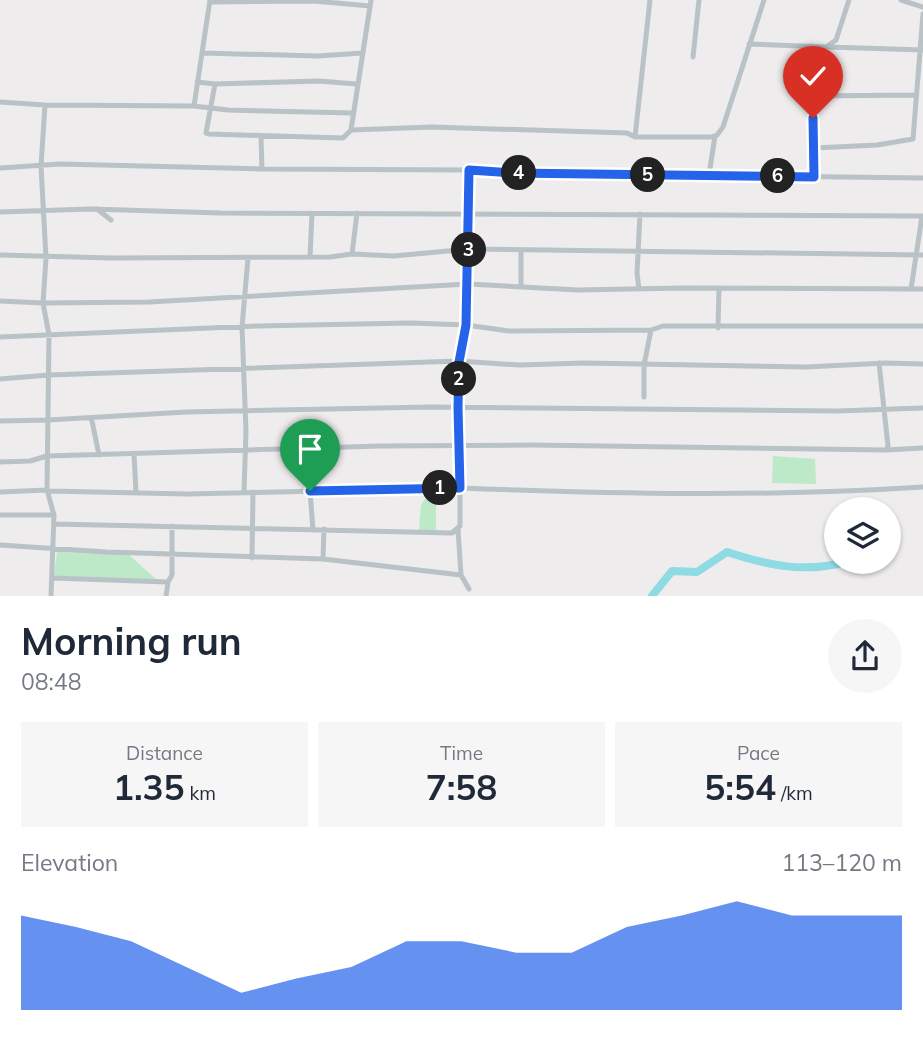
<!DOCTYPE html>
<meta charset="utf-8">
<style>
body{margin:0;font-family:Mulish,sans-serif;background:#f6f6f7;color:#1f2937;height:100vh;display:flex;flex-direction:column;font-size:26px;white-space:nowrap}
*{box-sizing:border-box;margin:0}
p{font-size:23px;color:#747a83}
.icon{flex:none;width:38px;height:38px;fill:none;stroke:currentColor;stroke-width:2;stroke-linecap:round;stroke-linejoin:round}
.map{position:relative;height:596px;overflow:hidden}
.drawer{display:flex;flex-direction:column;background:#fff;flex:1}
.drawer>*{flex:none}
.controls{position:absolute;left:824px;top:497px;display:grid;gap:14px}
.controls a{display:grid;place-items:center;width:77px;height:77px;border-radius:50%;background:#fff;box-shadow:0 2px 5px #0004;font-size:35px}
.pin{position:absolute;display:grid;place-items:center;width:60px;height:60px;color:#fff;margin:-72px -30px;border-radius:50% 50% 50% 0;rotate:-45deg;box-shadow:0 0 7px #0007}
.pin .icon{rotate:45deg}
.km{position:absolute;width:35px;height:35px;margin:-18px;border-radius:50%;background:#222;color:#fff;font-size:19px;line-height:35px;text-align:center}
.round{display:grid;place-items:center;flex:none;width:74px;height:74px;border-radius:37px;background:#f6f6f7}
.overview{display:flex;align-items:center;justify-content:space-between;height:119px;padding:0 21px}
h1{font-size:38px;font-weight:700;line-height:52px}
.figures{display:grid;grid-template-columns:repeat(3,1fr);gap:10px;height:119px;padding:7px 21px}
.figures div{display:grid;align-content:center;border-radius:0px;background:#f6f6f7;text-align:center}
.figures b{font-size:35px;font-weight:700}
.figures small{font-size:19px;font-weight:400}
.figures p{font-size:19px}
.chart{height:196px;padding:14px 21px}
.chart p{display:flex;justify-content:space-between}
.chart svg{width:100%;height:126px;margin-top:7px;fill:#2563eb;opacity:.7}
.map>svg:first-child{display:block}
</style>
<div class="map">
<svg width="923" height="596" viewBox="0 0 923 596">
<rect width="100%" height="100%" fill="#eeecec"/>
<path fill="#bde9c9" d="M773,456L815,459L816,484L772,483Z
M425,499L433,501L436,505V529L433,531L419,530L421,505Z
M57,551L128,554L157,580L54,576Z"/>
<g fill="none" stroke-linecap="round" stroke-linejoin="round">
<path stroke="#8edbe3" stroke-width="8" d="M652,596L672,571L697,572L727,552C770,566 804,573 847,562"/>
<path stroke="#b8c2c7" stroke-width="5" d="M901,0L923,7
M210,2L314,1L370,6
M749,44L826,47L836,40L849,0
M811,46L814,177
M828,47L923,50
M202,53L318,56L362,53
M693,57L699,0
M197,82L215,84L319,81L356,84
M812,96L916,95
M0,102L45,105L41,166L46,258L43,303L49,335L47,490L54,515L51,596
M45,105L194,106L228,110L352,113
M194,106L210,0
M351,130L371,0
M206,133L215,84
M208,134L343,138L351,130L432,127L627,133L635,137H711L717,135L723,127L764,0
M261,137L262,169
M635,137L650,0
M814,148L877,145L913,139L923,14
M0,168L60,164L262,169L469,170L513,173L923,178
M709,175L715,136
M97,209L111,220
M0,212L90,209L220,213L923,216
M521,250V285
M352,254L357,213
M0,255L111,258L330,257L352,254L394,256L469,249L923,255
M310,257L312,213
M639,289L637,273L640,214
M911,289L922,216
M0,301L43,303L149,302L468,284L578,290L682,288L923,289
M718,328L719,288
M0,337L257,326L411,323L466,325L509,331L651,330L663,326H923
M879,363L888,446L886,450
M0,379L49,375L459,361L519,365L585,363L806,367L886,363L923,364
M644,397V365L651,330
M0,421L48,420L186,412L429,407L837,411L923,408
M92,421L99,455
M134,454L136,492
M0,462L30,461L47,456L380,446L532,445L886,450L923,448
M49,491L187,494L460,488L458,446L459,361L466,325L469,170
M310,491L313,530
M0,492L47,490
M244,492L246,431L242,327L248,258
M0,515H54
M54,524L452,533L460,526V488C614,494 769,497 923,487
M458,529L461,575L469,589
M0,545L106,552L323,559L324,529
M252,558L253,492
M323,559L461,575
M52,578L168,582L172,575V526
M166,596L168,582"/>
</g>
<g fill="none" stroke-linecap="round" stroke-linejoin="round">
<defs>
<path id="route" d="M310,491L460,488L458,407L459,362L466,325L469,170L513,173L814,177L813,118"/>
</defs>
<use href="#route" stroke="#fff" stroke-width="14"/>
<use href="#route" stroke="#2563eb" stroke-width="9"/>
</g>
</svg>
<div class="controls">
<a><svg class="icon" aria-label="layers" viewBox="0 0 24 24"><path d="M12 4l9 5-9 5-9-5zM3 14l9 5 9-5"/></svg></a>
</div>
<div class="pin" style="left:310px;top:491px;background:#1e9e55"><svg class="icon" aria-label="arrive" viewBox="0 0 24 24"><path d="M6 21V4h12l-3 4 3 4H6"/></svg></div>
<div class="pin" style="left:813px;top:118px;background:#d93025"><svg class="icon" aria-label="check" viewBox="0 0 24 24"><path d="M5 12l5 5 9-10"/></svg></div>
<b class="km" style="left:440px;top:488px">1</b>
<b class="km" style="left:459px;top:379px">2</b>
<b class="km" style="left:469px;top:250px">3</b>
<b class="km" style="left:519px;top:173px">4</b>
<b class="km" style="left:648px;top:175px">5</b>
<b class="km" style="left:778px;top:176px">6</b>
</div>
<section class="drawer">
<div class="overview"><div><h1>Morning run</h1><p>08:48</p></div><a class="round"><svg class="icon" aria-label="share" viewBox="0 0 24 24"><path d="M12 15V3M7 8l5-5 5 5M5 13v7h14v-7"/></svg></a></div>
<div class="figures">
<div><p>Distance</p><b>1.35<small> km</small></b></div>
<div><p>Time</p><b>7:58</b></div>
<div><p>Pace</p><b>5:54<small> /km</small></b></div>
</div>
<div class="chart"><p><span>Elevation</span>113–120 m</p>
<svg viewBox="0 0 160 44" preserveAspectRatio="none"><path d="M0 44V11L10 15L20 20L30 29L40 38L50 33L60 29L70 20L80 20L90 24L100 24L110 15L120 11L130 6L140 11L150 11L160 11V44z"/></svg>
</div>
</section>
